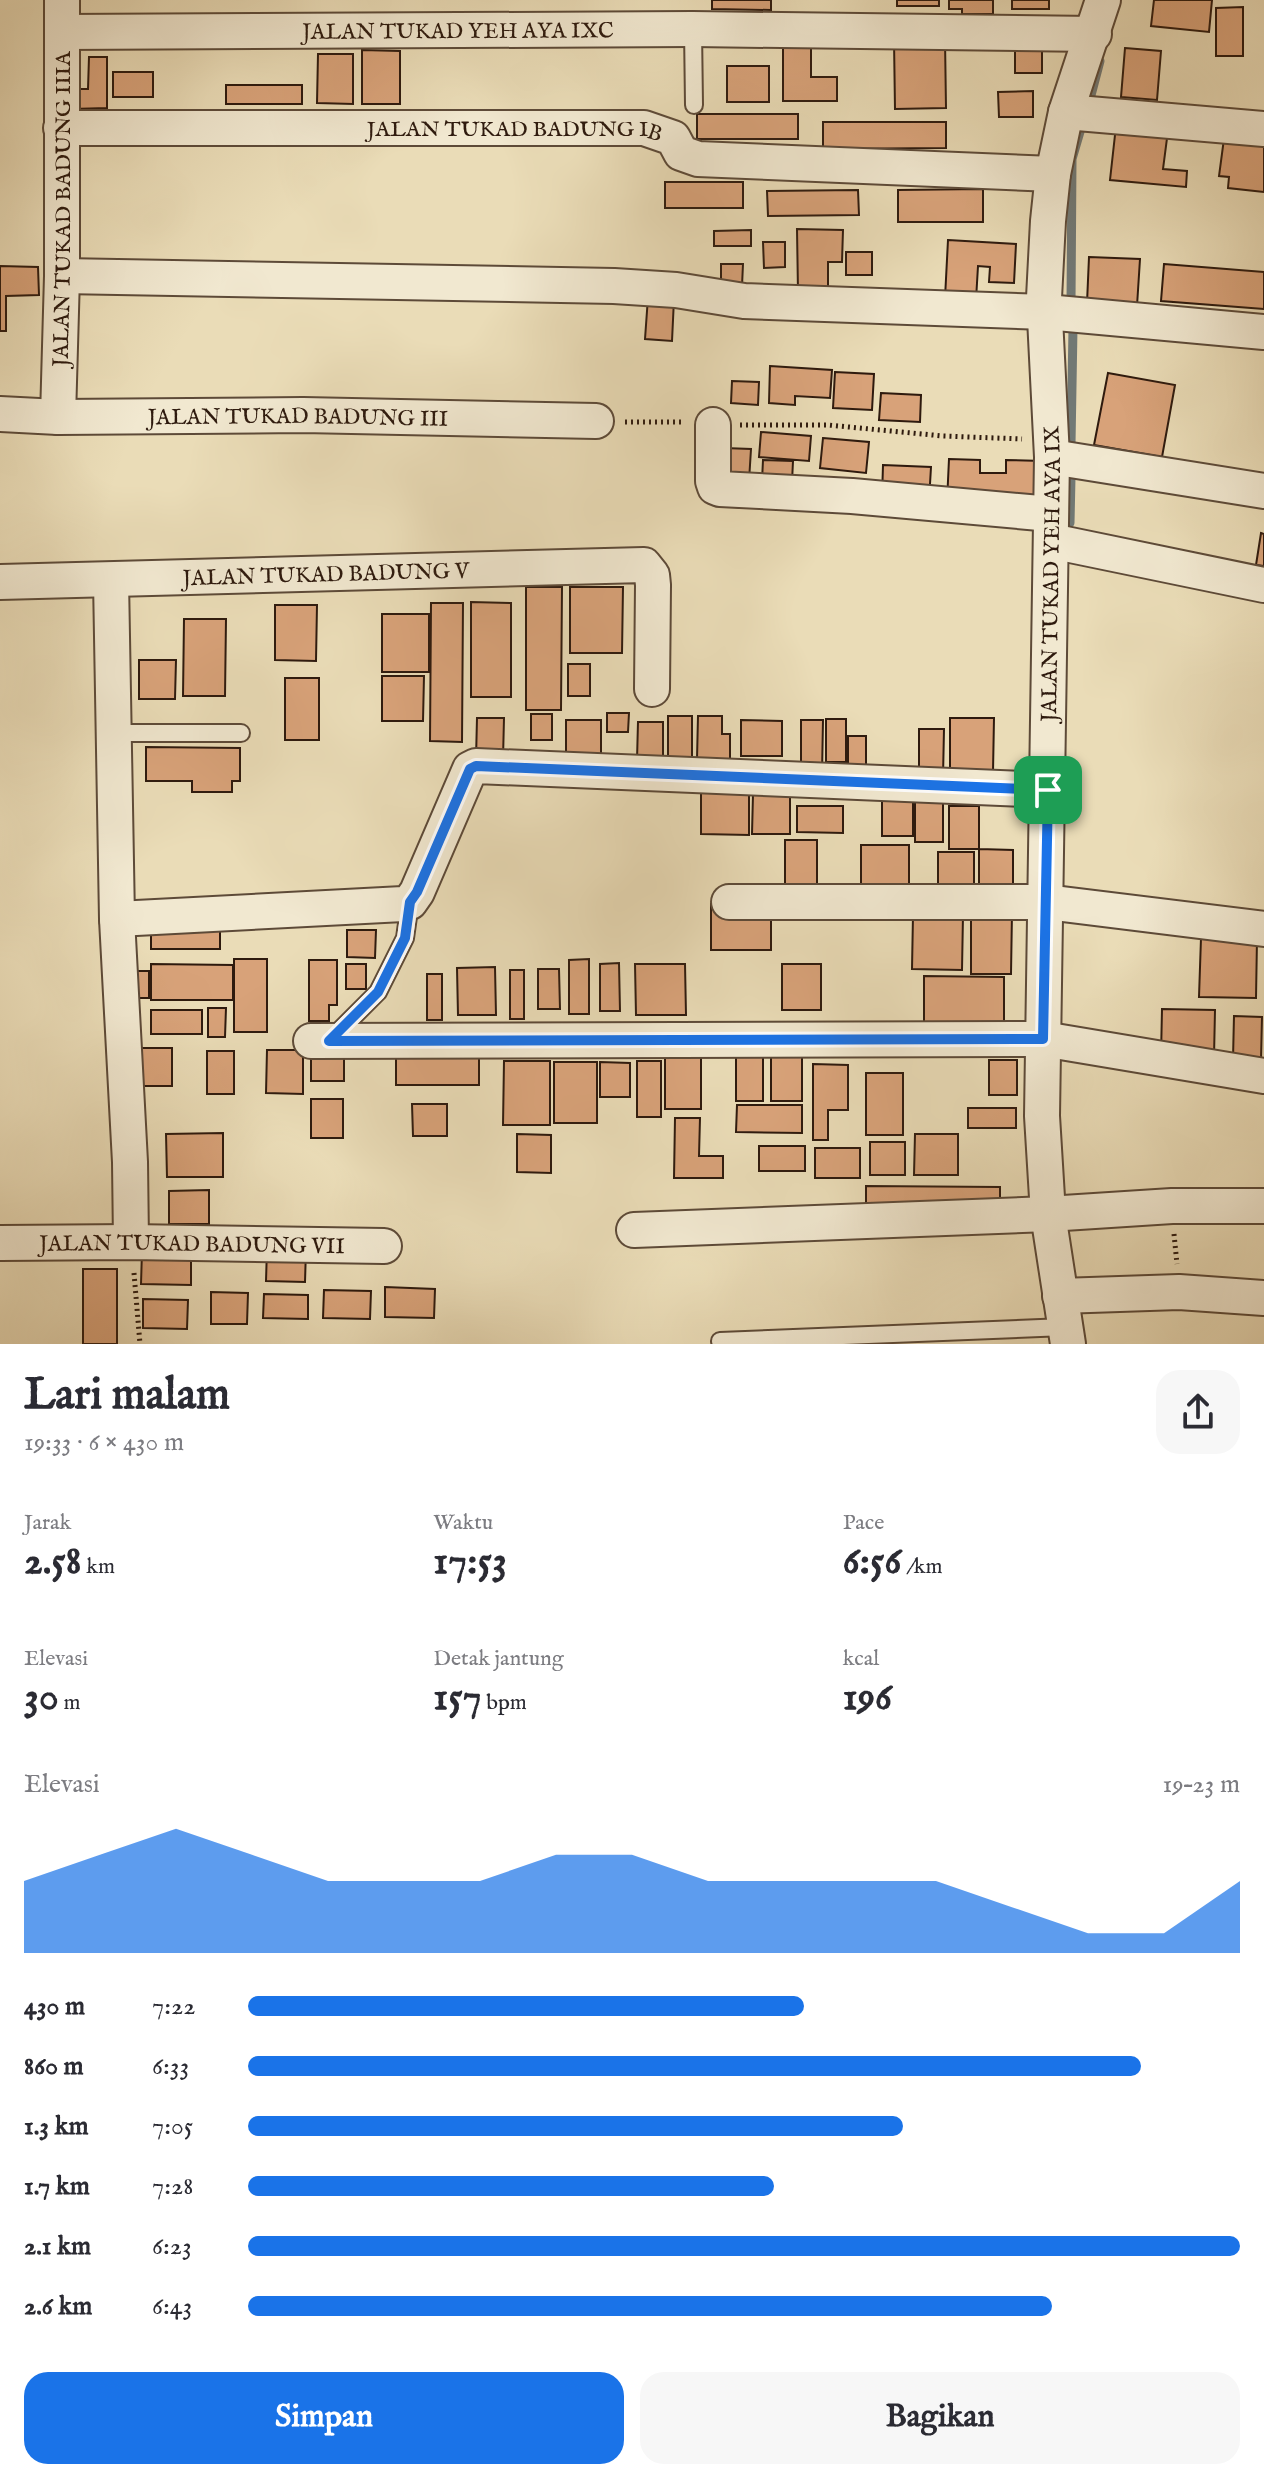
<!DOCTYPE html>
<html lang="id">
<meta charset="utf-8">
<style>
body{margin:0;font-family:"IM FELL English",serif;background:#f7f7f7;color:#2b2b33;height:100vh;display:flex;flex-direction:column;font-size:30px;white-space:nowrap}
*{box-sizing:border-box;margin:0}
p{font-size:26px;color:#7c7c81}
.icon{flex:none;width:44px;height:44px;fill:none;stroke:currentColor;stroke-width:2;stroke-linecap:round;stroke-linejoin:round}
.map{position:relative;height:1344px;overflow:hidden}
.details{display:flex;flex-direction:column;background:#fff;flex:1}
.details>*{flex:none}
.pin{position:absolute;display:grid;place-items:center;width:68px;height:68px;color:#fff;margin:-34px;border-radius:16px;box-shadow:0 4px 12px #0006}
.round{display:grid;place-items:center;flex:none;width:84px;height:84px;border-radius:24px;background:#f7f7f7}
.summary{display:flex;align-items:center;justify-content:space-between;height:136px;padding:0 24px}
h1{font-size:44px;font-weight:700;line-height:60px}
.stats{display:grid;grid-template-columns:repeat(3,1fr);gap:12px;height:136px;padding:8px 24px}
.stats div{display:grid;align-content:center}
.stats b{font-size:40px;font-weight:700}
.stats small{font-size:22px;font-weight:400}
.stats p{font-size:22px}
.chart{height:224px;padding:16px 24px}
.chart p{display:flex;justify-content:space-between}
.chart svg{width:100%;height:144px;margin-top:8px;fill:#1a73e8;opacity:.7}
.action{display:flex;gap:16px;margin-top:auto;padding:16px 24px}
.action a{flex:1;height:92px;border-radius:24px;background:#1a73e8;color:#fff;font-size:32px;font-weight:700;line-height:92px;text-align:center}
.action a+a{background:#f7f7f7;color:#2b2b33}
ul{padding:0 24px;list-style:none;font-size:26px}
li{display:grid;grid-template-columns:128px 96px 1fr;align-items:center;height:60px}
li i{height:20px;border-radius:10px;background:#1a73e8}
.map>svg:first-child{display:block}
</style>
<div class="map">
<svg width="1264" height="1344" viewBox="0 0 1264 1344">
<rect width="100%" height="100%" fill="#eadcb7"/>
<filter id="stains"><feTurbulence type="fractalNoise" baseFrequency=".0025" numOctaves="4"/><feColorMatrix values="0 0 0 0 .2 0 0 0 0 .09 0 0 0 0 .02 0 0 0 .5 -.17"/></filter>
<radialGradient id="worn" r=".72"><stop offset=".6" stop-color="#630" stop-opacity="0"/><stop offset="1" stop-color="#630" stop-opacity=".3"/></radialGradient>
<g fill="none" stroke-linecap="round" stroke-linejoin="round">
<path stroke="#717976" stroke-width="9" d="M1090,99L1100,61
M1071,303L1072,159L1082,125
M1071,444L1073,328
M1070,523L1071,478"/>
</g>
<path fill="#d8a279" stroke="#2e1a0e" stroke-width="2" d="M712,0H771V10L712,9Z
M897,0H939V6H897Z
M949,0H993V14H962V9H949Z
M1012,0H1049V9H1012Z
M1154,0H1212L1209,32L1151,26Z
M1243,7V56H1216V8Z
M945,39L946,108L895,109L894,40Z
M783,40H811V77H837V101H783Z
M1015,46H1042V73H1015Z
M1125,48L1161,51L1157,100L1121,97Z
M362,50L400,51V104H362Z
M318,54H353V104L317,103Z
M89,57H107V108L72,109V89H88Z
M727,66H769V102H727Z
M113,72H153V97H113Z
M226,85H302V104H226Z
M1033,91V117H999L998,92Z
M697,114H798V139H697Z
M1117,117L1169,123L1163,169L1187,171L1186,187L1110,180Z
M823,122H946V148L823,149Z
M1225,131H1264V192L1228,188L1229,177L1219,176Z
M665,182H743V208H665Z
M983,189V222H898V190Z
M858,190L859,215L768,216L767,191Z
M797,229L843,230L842,262H828V292H798Z
M751,230V246H714V231Z
M948,240L1016,244L1014,283L989,282L990,267L978,266L976,300L945,298Z
M763,242H785V267L764,268Z
M846,252H872V275H846Z
M1089,257L1140,259L1137,306L1087,303Z
M721,264H743L742,286H721Z
M1164,264L1264,272V309L1161,301Z
M0,266L38,267L39,295L6,296V331H0Z
M648,297L674,299L672,341L645,339Z
M770,366L832,370L830,398L795,396V405L769,403Z
M835,372L874,374L872,410L833,408Z
M1108,373L1175,385L1162,457L1094,445Z
M732,381L759,382L758,405L731,403Z
M881,393L921,395L920,422L879,420Z
M761,432L811,436L809,461L759,457Z
M823,438L869,442L866,473L820,468Z
M724,448L751,449L749,481L722,479Z
M949,459L980,460V473H1006V460L1043,461V506L947,502Z
M763,460L793,461L792,482L762,481Z
M883,465L931,467L929,501L882,498Z
M1261,533L1264,534V566L1256,565Z
M526,587H562L561,710H526Z
M570,587H623L622,653H570Z
M471,602L511,603V697H471Z
M431,603H463L462,742L430,741Z
M275,605H317L316,661L275,660Z
M382,614H429V672H382Z
M184,619H226L225,696H183Z
M139,660H176L175,699H139Z
M568,664H590V696H568Z
M382,676H424L423,721H382Z
M285,678H319V740H285Z
M607,713H629L628,732H607Z
M531,714H552V740H531Z
M668,716H692V759H668Z
M698,716H722V734H730V759H697Z
M477,718H504L503,759H476Z
M950,718H994L993,772H950Z
M826,719H846V762H826Z
M566,720H601V765H566Z
M741,720L782,721V756H741Z
M801,720H823L822,775H801Z
M638,722H663V760H637Z
M919,729H944L943,777H919Z
M848,736H866V771L848,770Z
M146,747L240,748V781H232V792H192V781H146Z
M701,787H749V835L701,834Z
M753,794H790V834H752Z
M915,794H943V842H915Z
M882,795L913,796V836H882Z
M797,806H843V833L797,832Z
M949,806H979V849H949Z
M785,840H817V885H785Z
M861,845H909V884H861Z
M979,849L1013,850V884H979Z
M938,852H974V886H938Z
M711,904H771V950H711Z
M971,912H1012L1011,974H971Z
M913,915H963L962,970L912,969Z
M151,929H220V949H151Z
M347,930H376L375,958L347,957Z
M1201,938L1257,939L1256,998L1199,997Z
M234,959H267V1032H234Z
M589,959V1014H569V960Z
M309,960H337V1005H329V1021H309Z
M619,963L620,1011H600V964Z
M151,964L233,965V1000H151Z
M346,964H366V989H346Z
M635,964H685L686,1015H636Z
M782,964H821V1010H782Z
M495,967L496,1015H458L457,968Z
M538,969H559L560,1009H538Z
M510,970H524V1019H510Z
M133,971H149V998H133Z
M427,974H442V1020H427Z
M924,976L1004,977V1026L924,1025Z
M208,1008H226L225,1037H208Z
M1162,1009L1215,1010L1214,1057L1161,1056Z
M151,1010H202V1034H151Z
M1234,1016L1262,1017L1261,1060L1233,1059Z
M311,1044H344V1081H311Z
M134,1048H172V1086H134Z
M396,1048H479V1085H396Z
M267,1050H303V1094L266,1093Z
M207,1051H234V1094H207Z
M736,1052H763V1101H736Z
M771,1052H802V1101H771Z
M665,1053H701V1109H665Z
M989,1060H1017V1095H989Z
M504,1061H550V1125H503Z
M637,1061H661V1117H637Z
M554,1062H597V1123H554Z
M600,1062L630,1063V1097H600Z
M813,1064L848,1065V1110H828V1140H813Z
M866,1073H903V1135H866Z
M311,1099H343V1138H311Z
M412,1104H447V1136H413Z
M737,1105H802V1133L736,1132Z
M968,1108H1016V1128H968Z
M675,1118H700L699,1156H723V1178H674Z
M223,1133V1177H167L166,1134Z
M517,1134L551,1135V1173L517,1172Z
M915,1134H958V1175H914Z
M870,1142H905V1175H870Z
M759,1146H805V1171H759Z
M815,1148H860V1178H815Z
M866,1186L1000,1187V1208L866,1207Z
M209,1190V1224H169V1191Z
M267,1248L306,1249L305,1282L266,1281Z
M142,1251L191,1252V1285L141,1284Z
M83,1269H117V1344H83Z
M385,1287L435,1289L434,1318L385,1317Z
M324,1290L371,1291L370,1319L323,1318Z
M211,1292L248,1293L247,1324H211Z
M264,1294L308,1295V1319L263,1318Z
M143,1299L188,1300L187,1329L143,1328Z"/>
<g fill="none" stroke-linecap="round" stroke-linejoin="round">
<defs>
<path id="service" d="M693,29L694,105
M113,733H241
M333,1037L378,992L405,938L410,902
M720,1341L1065,1327"/>
<g id="minor">
<path id="s1" d="M62,32L693,29L1094,34"/>
<path d="M1066,112L1264,129"/>
<path id="s2" d="M61,128H644L673,138L681,153L698,159L1053,174"/>
<path d="M62,276L614,286L676,290L744,301L1046,312L1264,332"/>
<path id="s3" d="M0,414L58,417L303,415L596,421"/>
<path id="s4" d="M58,417L62,276V0"/>
<path d="M713,425V481L715,487L720,489L852,496L1051,514"/>
<path d="M1052,457L1264,491"/>
<path d="M1051,541L1264,585"/>
<path d="M111,580L117,919L130,1162L131,1242"/>
<path id="s5" d="M0,582L644,565L652,575L653,585L652,689"/>
<path d="M729,902H1046L1264,929"/>
<path d="M117,919L403,904L410,902L417,892L470,769L476,766L1048,790"/>
<path d="M311,1041L1043,1039L1264,1076"/>
<path d="M634,1230L1048,1214L1172,1206H1264"/>
<path id="s6" d="M0,1243L131,1242L384,1246"/>
<path d="M1060,1296L1179,1292L1264,1298"/>
<path id="s7" d="M1068,1344L1048,1214L1042,1116L1052,457L1044,298L1048,221L1053,174L1066,112L1103,0"/>
</g>
</defs>
<use href="#service" stroke="#5d4a38" stroke-width="20"/>
<use href="#minor" stroke="#5d4a38" stroke-width="38"/>
<path stroke="#2e1a0e" stroke-width="5" stroke-dasharray="2 4" stroke-linecap="butt" d="M625,422H683
M740,425H828L943,436L1022,439
M1174,1234L1177,1264
M134,1273L140,1344"/>
<use href="#service" stroke="#f1e8d0" stroke-width="16"/>
<use href="#minor" stroke="#f1e8d0" stroke-width="34"/>
</g>
<g fill="none" stroke-linecap="round" stroke-linejoin="round">
<defs>
<path id="route" d="M476,766L1048,790L1043,1039L329,1041L378,992L405,938L410,902L417,892L470,769Z"/>
</defs>
<use href="#route" stroke="#fff" stroke-width="16"/>
<use href="#route" stroke="#1a73e8" stroke-width="10"/>
</g>
<g text-anchor="middle" stroke-width="6" stroke-linejoin="round" paint-order="stroke">
<g font-size="22" fill="#2e1a0e" stroke="#f1e8d0">
<text dy="8" stroke="none"><textPath href="#s1" startOffset="396">JALAN TUKAD YEH AYA IXC</textPath></text>
<text dy="8" stroke="none"><textPath href="#s2" startOffset="454">JALAN TUKAD BADUNG IB</textPath></text>
<text dy="8" stroke="none"><textPath href="#s4" startOffset="208">JALAN TUKAD BADUNG IIIA</textPath></text>
<text dy="8" stroke="none"><textPath href="#s3" startOffset="298">JALAN TUKAD BADUNG III</textPath></text>
<text dy="8" stroke="none"><textPath href="#s7" startOffset="772">JALAN TUKAD YEH AYA IX</textPath></text>
<text dy="8" stroke="none"><textPath href="#s5" startOffset="326">JALAN TUKAD BADUNG V</textPath></text>
<text dy="8" stroke="none"><textPath href="#s6" startOffset="192">JALAN TUKAD BADUNG VII</textPath></text>
</g>
</g>
<rect width="100%" height="100%" filter="url(#stains)"/>
<rect width="100%" height="100%" fill="url(#worn)"/>
</svg>
<div class="pin" style="left:1048px;top:790px;background:#1e9e55"><svg class="icon" aria-label="arrive" viewBox="0 0 24 24"><path d="M6 21V4h12l-3 4 3 4H6"/></svg></div>
</div>
<section class="details">
<div class="summary"><div><h1>Lari malam</h1><p>19:33 · 6 × 430 m</p></div><a class="round"><svg class="icon" aria-label="share" viewBox="0 0 24 24"><path d="M12 15V3M7 8l5-5 5 5M5 13v7h14v-7"/></svg></a></div>
<div class="stats">
<div><p>Jarak</p><b>2.58<small> km</small></b></div>
<div><p>Waktu</p><b>17:53</b></div>
<div><p>Pace</p><b>6:56<small> /km</small></b></div>
</div>
<div class="stats">
<div><p>Elevasi</p><b>30<small> m</small></b></div>
<div><p>Detak jantung</p><b>157<small> bpm</small></b></div>
<div><p>kcal</p><b>196</b></div>
</div>
<div class="chart"><p><span>Elevasi</span>19–23 m</p>
<svg viewBox="0 0 160 44" preserveAspectRatio="none"><path d="M0 44V22L10 14L20 6L30 14L40 22L50 22L60 22L70 14L80 14L90 22L100 22L110 22L120 22L130 30L140 38L150 38L160 22V44z"/></svg>
</div>
<ul>
<li><b>430 m</b>7:22<i style="width:56%"></i></li>
<li><b>860 m</b>6:33<i style="width:90%"></i></li>
<li><b>1.3 km</b>7:05<i style="width:66%"></i></li>
<li><b>1.7 km</b>7:28<i style="width:53%"></i></li>
<li><b>2.1 km</b>6:23<i style="width:100%"></i></li>
<li><b>2.6 km</b>6:43<i style="width:81%"></i></li>
</ul>
<div class="action"><a>Simpan</a><a>Bagikan</a></div>
</section>
